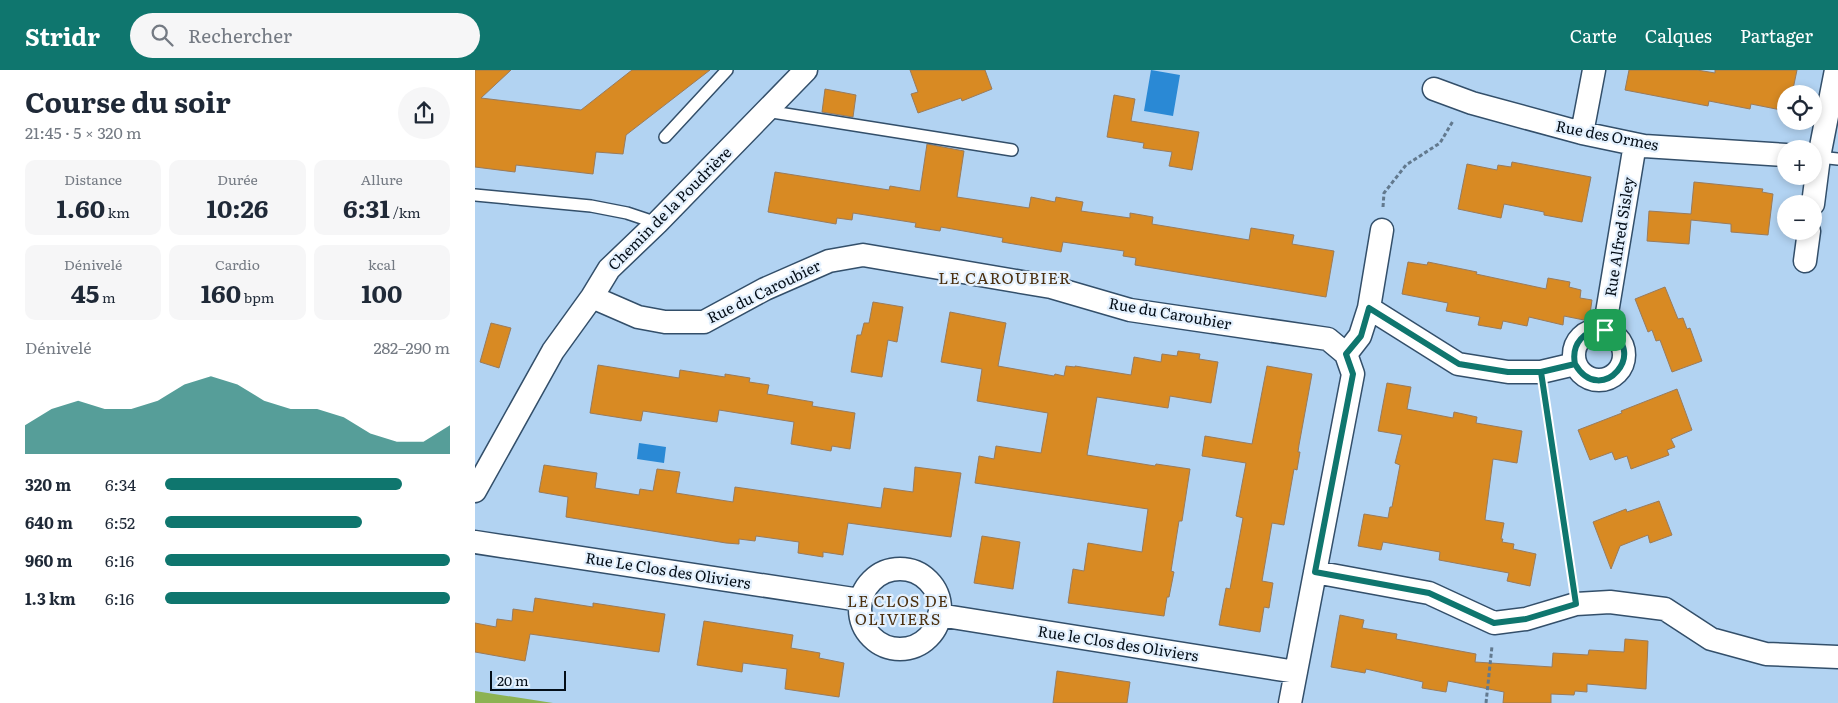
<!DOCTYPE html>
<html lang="fr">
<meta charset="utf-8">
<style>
body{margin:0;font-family:Literata,serif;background:#f6f6f7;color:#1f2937;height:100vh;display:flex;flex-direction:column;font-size:19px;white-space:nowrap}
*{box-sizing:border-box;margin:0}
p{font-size:16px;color:#747a83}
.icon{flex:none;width:28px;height:28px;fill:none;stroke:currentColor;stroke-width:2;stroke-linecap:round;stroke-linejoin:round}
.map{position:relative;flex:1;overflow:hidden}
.sheet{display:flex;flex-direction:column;background:#fff;width:475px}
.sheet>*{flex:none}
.fabs{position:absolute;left:1302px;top:15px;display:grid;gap:10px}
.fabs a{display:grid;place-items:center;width:45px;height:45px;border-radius:50%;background:#fff;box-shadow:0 2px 8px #0003;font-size:25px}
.scale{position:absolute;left:15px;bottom:12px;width:76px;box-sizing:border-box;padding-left:5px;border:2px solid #040e18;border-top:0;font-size:14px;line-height:18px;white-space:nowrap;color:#040e18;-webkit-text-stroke:4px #e4f1fe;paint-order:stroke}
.pin{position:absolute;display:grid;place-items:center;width:42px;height:42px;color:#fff;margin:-21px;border-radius:10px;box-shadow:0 2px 8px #0006}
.round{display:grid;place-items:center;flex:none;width:52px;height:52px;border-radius:26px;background:#f6f6f7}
.overview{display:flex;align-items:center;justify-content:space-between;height:85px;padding:0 25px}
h1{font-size:28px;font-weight:700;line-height:38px}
.stats{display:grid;grid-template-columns:repeat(3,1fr);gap:8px;height:85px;padding:5px 25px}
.stats div{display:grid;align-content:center;border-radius:10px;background:#f6f6f7;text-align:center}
.stats b{font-size:25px;font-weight:700}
.stats small{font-size:14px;font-weight:400}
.stats p{font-size:14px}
.chart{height:140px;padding:10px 25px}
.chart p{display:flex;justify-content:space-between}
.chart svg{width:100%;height:90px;margin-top:5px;fill:#0f766e;opacity:.7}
ul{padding:0 25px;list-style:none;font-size:16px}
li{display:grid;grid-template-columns:80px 60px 1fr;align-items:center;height:38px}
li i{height:12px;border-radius:6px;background:#0f766e}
header{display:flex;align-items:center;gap:30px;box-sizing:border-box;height:70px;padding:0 25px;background:#0f766e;color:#fff}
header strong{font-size:24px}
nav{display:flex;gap:28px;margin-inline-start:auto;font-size:18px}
.search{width:350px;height:45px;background:#f6f6f7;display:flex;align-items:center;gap:12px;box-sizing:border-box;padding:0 18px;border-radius:28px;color:#747a83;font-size:19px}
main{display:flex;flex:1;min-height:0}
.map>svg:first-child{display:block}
</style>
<header>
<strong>Stridr</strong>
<div class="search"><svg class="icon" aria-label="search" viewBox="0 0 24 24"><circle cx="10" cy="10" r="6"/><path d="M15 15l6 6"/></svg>Rechercher</div>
<nav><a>Carte</a><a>Calques</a><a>Partager</a></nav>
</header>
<main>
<section class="sheet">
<div class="overview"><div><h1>Course du soir</h1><p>21:45 · 5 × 320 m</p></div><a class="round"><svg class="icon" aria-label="share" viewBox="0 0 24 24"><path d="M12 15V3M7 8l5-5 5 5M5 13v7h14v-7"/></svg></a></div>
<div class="stats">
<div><p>Distance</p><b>1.60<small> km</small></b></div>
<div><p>Durée</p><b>10:26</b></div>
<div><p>Allure</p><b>6:31<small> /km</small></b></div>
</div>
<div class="stats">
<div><p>Dénivelé</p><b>45<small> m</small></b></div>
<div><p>Cardio</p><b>160<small> bpm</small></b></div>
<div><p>kcal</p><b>100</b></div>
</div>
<div class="chart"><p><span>Dénivelé</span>282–290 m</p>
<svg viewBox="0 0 160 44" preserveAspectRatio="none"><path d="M0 44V30L10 22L20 18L30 22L40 22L50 18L60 10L70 6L80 10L90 18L100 22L110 22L120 26L130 34L140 38L150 38L160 30V44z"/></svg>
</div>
<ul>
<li><b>320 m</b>6:34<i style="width:83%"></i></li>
<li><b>640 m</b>6:52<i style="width:69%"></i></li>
<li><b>960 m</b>6:16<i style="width:100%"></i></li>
<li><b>1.3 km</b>6:16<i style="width:100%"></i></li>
</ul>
</section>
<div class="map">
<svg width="1363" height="633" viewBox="0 0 1363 633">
<rect width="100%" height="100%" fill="#b2d3f2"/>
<path fill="#8cb252" d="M0,621L78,633H0Z"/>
<path fill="#2a89d5" d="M676,0L705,5L698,46L669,41Z
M164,373L191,377L189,393L162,389Z"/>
<path fill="#d88a23" stroke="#987b5d" d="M0,0H36L6,28L106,40L157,0H235L151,65L148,84L121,82L118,104L41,95L40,102L0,97Z
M435,0H510L517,19L487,31L486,28L443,43L436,24L443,22Z
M1154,0H1222L1240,3V0H1322L1317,24H1311V41L1276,34L1275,39L1234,31L1233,36L1150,20Z
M350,19L381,25L378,47L347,42Z
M639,25L660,29L656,51L724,62L717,100L694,96L697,82L668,78L669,73L632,67Z
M452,74L489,81L482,127L554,138L556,127L580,132L581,127L608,132L606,141L655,148V143L678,147L677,154L774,170L776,158L819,165L817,174L859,181L851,227L660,195L661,188L648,186L649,181L588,172L586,182L527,172L528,168L466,157L465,161L440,157L441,153L378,143L377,150L362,148L361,154L293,142L300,102L414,120L415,116L445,121Z
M1037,92L1116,107L1107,152L1069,145V142L1029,134L1026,148L983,139L992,94L1022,100L1023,95L1036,97Z
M1219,112L1288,119L1287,122L1298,124L1293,165L1256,162V154L1216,150L1214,174L1172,171L1174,141L1216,144Z
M933,192L952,195L953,192L1002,202L1001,204L1071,219L1073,208L1095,212L1094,217L1106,220L1105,228L1117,230L1114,251L1089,246L1088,255L1054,247L1052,256L1028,251L1026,259L1003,255L1005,247L971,241L973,233L927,224Z
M1190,217L1203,249L1208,248L1212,259L1215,258L1227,291L1197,302L1185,270L1181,271L1177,260L1173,262L1160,229Z
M398,232L428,237L422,272L413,270L407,307L376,302L382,265H386L389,253H394Z
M475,242L531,253L523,296L579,306L580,304L589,306L591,296L600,297V296L656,305L659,287L686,292L687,284L702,286L703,281L725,284L724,289L743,292L736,333L695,326L693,338L622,327L612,385L680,396L681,394L715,399L707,451H704L696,501L699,502L694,527H692L689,546L593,533L598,499L609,501L613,473L667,482L673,439L500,413L504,386L519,389L521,376L566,383L573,343L502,331L507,299L466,292Z
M16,253L36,258L24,298L5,292Z
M123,295L204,308L205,300L250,307V304L275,308L274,312L294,315L292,324L338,332L337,336L380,343L375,379L357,376L356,381L316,374L319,352L244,340L242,352L168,341L166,351L115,343Z
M792,296L837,304L824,375L823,382H825L822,400L819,399L809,455L797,453L787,511L798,513L794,538L789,537L785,562L744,555L751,518L755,519L768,448L761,446L771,393L727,386L730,366L777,374Z
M912,313L936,317L932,339L978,348L979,342L1002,347L1001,353L1047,361L1042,393L1018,389L1010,450L1029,453L1026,469H1028L1027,472L1039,474L1038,479L1061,484L1055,516L1032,511L1034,503L964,490L965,482L908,472L906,480L883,476L889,444L913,448L915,437H917L925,395L920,393L927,365L903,361Z
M1202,319L1217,360L1196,369L1200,377L1192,380L1194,385L1156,399L1152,386L1140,390L1137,382L1115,390L1103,360L1147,343L1146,341Z
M69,395L122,403L120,418L164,425L165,419L178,421L182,399L205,402L201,423L258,432L260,417L406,438L409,418L438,422L440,397L486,403L476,467L373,453L368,485L348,482V487L323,483L324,472L281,466L280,471L264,469V474L251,473L91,447L93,427L64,422Z
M1184,431L1197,465L1175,473L1173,465L1145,476L1136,499L1118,452L1151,439L1152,442Z
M507,466L545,472L538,519L499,513Z
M60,528L118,537V533L190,544L184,582L55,564L50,591L0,582V553L21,557L22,549L37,551L38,539L58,542Z
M865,545L889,550L887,558L922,564L921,569L1001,584L1000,592L1077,597L1078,583L1113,585L1114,580L1149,582L1150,569L1173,571L1171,619L1112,614V622L1100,621L1099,625L1076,624V633H1028L1029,622L973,611L971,622L947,618L948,612L891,599L890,603L856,597Z
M229,551L318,565L316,578L345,583L344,588L369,593L364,627L310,619L312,599L268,593L267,602L222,595Z
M582,601L655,612L652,633H578Z"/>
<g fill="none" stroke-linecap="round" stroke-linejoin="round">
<defs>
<path id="lane" d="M291,41L537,80
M190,67L252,0
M1344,87L1363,89
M0,125L116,136L152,143L182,153"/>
<path id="street" d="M959,19L997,33L1107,63L1169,76L1311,85
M1107,63L1119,0
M1338,134L1344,87L1361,0
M1330,191L1334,161
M117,227L163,247L190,252H229L290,219L354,191L388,185L576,217L655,240L853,269L871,284
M894,238L983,294L1033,302H1066L1100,294
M1099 285a25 25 0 1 1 50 0a25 25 0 1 1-50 0Z
M1129,261L1160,74
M0,421L78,281L117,227L134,199L182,153L331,0
M0,472L385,530
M385 539a40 40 0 1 1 80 0a40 40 0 1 1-80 0Z
M840,502L954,523L1019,553L1051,549L1101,534L1135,532L1190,539L1236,569L1291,584L1363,587
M464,545L821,602
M815,633L878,304L871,284L885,266L894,238L907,160"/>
</defs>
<use href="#lane" stroke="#334f6a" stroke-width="14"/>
<use href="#street" stroke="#334f6a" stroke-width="25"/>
<path stroke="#62798e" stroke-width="3" stroke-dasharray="4 2.5" stroke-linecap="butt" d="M908,137L909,123L931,95L965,73L978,51
M1069,325L1098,511
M1011,633L1017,576"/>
<use href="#lane" stroke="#fff" stroke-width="11"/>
<use href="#street" stroke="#fff" stroke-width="22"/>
</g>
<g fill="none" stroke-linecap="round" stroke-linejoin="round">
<defs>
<path id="route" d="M1130,260C1109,259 1096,274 1100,294L1066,302H1033L984,294L894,238L886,266L871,284L878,304L840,502L954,523L1019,553L1051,549L1101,534L1066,302L1100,294C1126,339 1177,279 1130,260"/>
</defs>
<use href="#route" stroke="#fff" stroke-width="10"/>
<use href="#route" stroke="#0f766e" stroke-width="6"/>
</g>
<g text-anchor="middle" stroke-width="4.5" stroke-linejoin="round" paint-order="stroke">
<g font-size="15" fill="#040e18" stroke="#e4f1fe">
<text transform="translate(1132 66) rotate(11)" y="5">Rue des Ormes</text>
<text transform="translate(195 139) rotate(-45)" y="5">Chemin de la Poudrière</text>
<text transform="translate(1145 167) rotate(-81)" y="5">Rue Alfred Sisley</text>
<text transform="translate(289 222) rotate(-26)" y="5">Rue du Caroubier</text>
<text transform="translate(695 244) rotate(10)" y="5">Rue du Caroubier</text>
<text transform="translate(193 501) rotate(9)" y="5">Rue Le Clos des Oliviers</text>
<text transform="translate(643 574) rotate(9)" y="5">Rue le Clos des Oliviers</text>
</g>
<g font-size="16" letter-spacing="1" fill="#4b3010" stroke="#e4f1fe">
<text x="530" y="214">LE CAROUBIER</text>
<text x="423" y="537">LE CLOS DE<tspan x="423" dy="18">OLIVIERS</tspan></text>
</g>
</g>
</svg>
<div class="fabs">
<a><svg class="icon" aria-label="locate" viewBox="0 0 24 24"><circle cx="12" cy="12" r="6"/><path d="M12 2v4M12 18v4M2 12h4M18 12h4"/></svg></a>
<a>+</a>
<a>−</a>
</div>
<div class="scale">20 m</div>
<div class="pin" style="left:1130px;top:260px;background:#1e9e55"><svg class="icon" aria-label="arrive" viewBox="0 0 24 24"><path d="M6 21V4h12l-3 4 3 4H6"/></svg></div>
</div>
</main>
